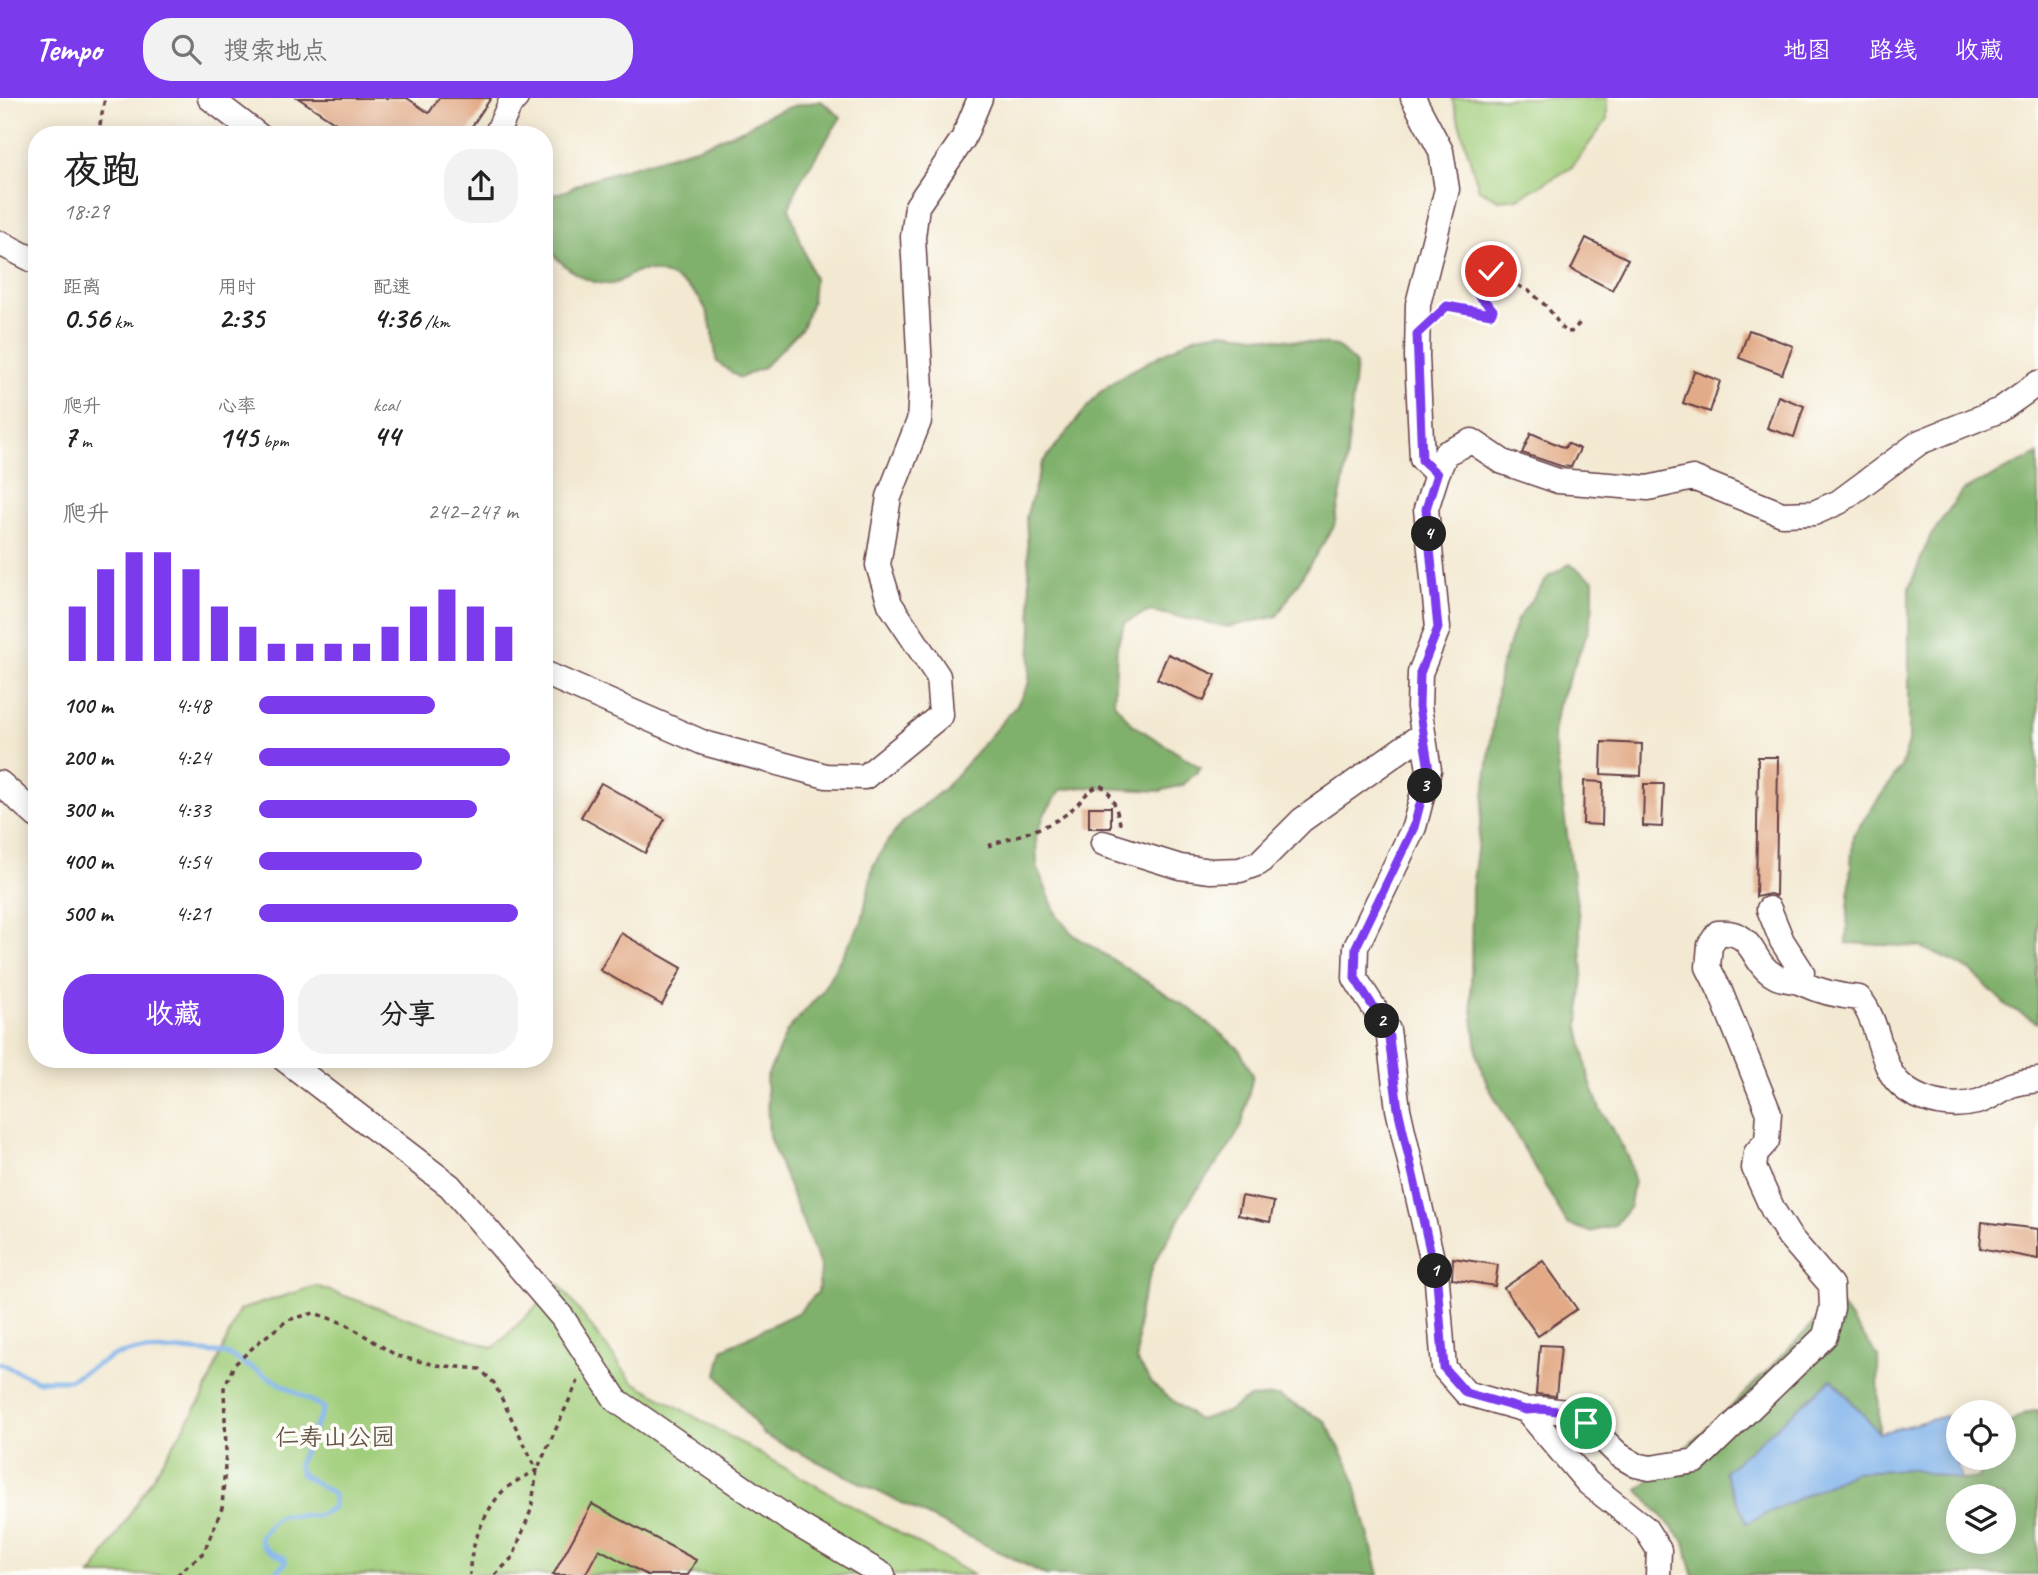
<!DOCTYPE html>
<html lang="zh">
<meta charset="utf-8">
<style>
body{margin:0;font-family:Caveat,"LXGW WenKai TC",sans-serif;background:#f2f2f2;color:#222;height:100vh;display:flex;flex-direction:column;font-size:26px;white-space:nowrap}
*{box-sizing:border-box;margin:0}
p{font-size:23px;color:#767676}
.icon{flex:none;width:38px;height:38px;fill:none;stroke:currentColor;stroke-width:2;stroke-linecap:round;stroke-linejoin:round}
.map{position:relative;flex:1;overflow:hidden}
.sheet{position:absolute;left:28px;top:28px;width:525px;height:942px;display:flex;flex-direction:column;background:#fff;border-radius:28px;box-shadow:0 4px 18px #0003}
.sheet>*{flex:none}
.controls{position:absolute;left:1946px;top:1302px;display:grid;gap:14px}
.controls a{display:grid;place-items:center;width:70px;height:70px;border-radius:50%;background:#fff;box-shadow:0 4px 18px #0003;font-size:35px}
.pin{position:absolute;display:grid;place-items:center;width:60px;height:60px;color:#fff;margin:-30px;border:4px solid #fff;border-radius:50%;box-shadow:0 2px 7px #0007}
.km{position:absolute;width:35px;height:35px;margin:-18px;border-radius:50%;background:#222;color:#fff;font-size:19px;line-height:35px;text-align:center}
.round{display:grid;place-items:center;flex:none;width:74px;height:74px;border-radius:28px;background:#f2f2f2}
.summary{display:flex;align-items:center;justify-content:space-between;height:119px;padding:0 35px}
h1{font-size:38px;font-weight:700;line-height:52px}
.stats{display:grid;grid-template-columns:repeat(3,1fr);gap:10px;height:119px;padding:7px 35px}
.stats div{display:grid;align-content:center}
.stats b{font-size:30px;font-weight:700}
.stats small{font-size:19px;font-weight:400}
.stats p{font-size:19px}
.chart{height:196px;padding:14px 35px}
.chart p{display:flex;justify-content:space-between}
.chart svg{width:100%;height:126px;margin-top:7px;stroke:#7c3aed;stroke-width:6}
.button{display:flex;gap:14px;margin-top:auto;padding:14px 35px}
.button a{flex:1;height:80px;border-radius:28px;background:#7c3aed;color:#fff;font-size:28px;font-weight:700;line-height:80px;text-align:center}
.button a+a{background:#f2f2f2;color:#222}
ul{padding:0 35px;list-style:none;font-size:23px}
li{display:grid;grid-template-columns:112px 84px 1fr;align-items:center;height:52px}
li i{height:18px;border-radius:9px;background:#7c3aed}
header{display:flex;align-items:center;gap:42px;box-sizing:border-box;height:98px;padding:0 35px;background:#7c3aed;color:#fff}
header strong{font-size:33px}
nav{display:flex;gap:38px;margin-inline-start:auto;font-size:24px}
.search{width:490px;height:63px;background:#f2f2f2;display:flex;align-items:center;gap:18px;box-sizing:border-box;padding:0 24px;border-radius:28px;color:#767676;font-size:26px}
.map>svg:first-child{display:block}
</style>
<header>
<strong>Tempo</strong>
<div class="search"><svg class="icon" aria-label="search" viewBox="0 0 24 24"><circle cx="10" cy="10" r="6"/><path d="M15 15l6 6"/></svg>搜索地点</div>
<nav><a>地图</a><a>路线</a><a>收藏</a></nav>
</header>
<div class="map">
<svg width="2038" height="1477" viewBox="0 0 2038 1477">
<rect width="100%" height="100%" fill="#fdfcf7"/>
<filter id="ink" filterUnits="userSpaceOnUse"><feTurbulence type="fractalNoise" baseFrequency=".0143" numOctaves="2"/><feDisplacementMap in="SourceGraphic" scale="14" xChannelSelector="R" yChannelSelector="G"/><feConvolveMatrix kernelMatrix="1 2 1 2 8 2 1 2 1" color-interpolation-filters="sRGB"/></filter>
<filter id="wash" filterUnits="userSpaceOnUse"><feTurbulence type="fractalNoise" baseFrequency=".00686" numOctaves="4" result="noise"/><feDisplacementMap in="SourceGraphic" scale="28" xChannelSelector="R" yChannelSelector="G"/><feGaussianBlur stdDeviation="1.57" result="paint"/><feColorMatrix in="noise" values="0 0 0 0 0 0 0 0 0 0 0 0 0 0 0 0 0 1.4 0 .05"/><feComposite in="paint" operator="in"/></filter>
<g filter="url(#wash)">
<rect width="100%" height="100%" fill="#f3e9d2"/>
<path fill="#a1ce7c" stroke="#767654" stroke-width="2" d="M1452,0H1607V22L1571,70L1518,100L1499,102L1479,92Z
M559,1186L632,1283L973,1477H89L93,1475L203,1299L239,1212L316,1188L494,1250Z"/>
<path fill="#80b16c" stroke="#65684c" stroke-width="2" fill-rule="evenodd" d="M821,3L841,19L799,85L789,110L814,181L812,204L802,230L764,269L740,280L717,264C711,229 712,200 677,182C667,176 653,172 641,173C631,173 622,185 612,186C584,188 561,166 544,147V108L547,98L566,93L588,82L699,49L746,30L768,17L793,8Z
M1223,234L1337,248L1356,266L1345,376L1334,428L1277,518L1228,529L1150,513L1125,524L1117,548L1114,605L1132,626L1201,670L1183,687L1160,693L1084,689L1061,692L1045,715L1036,739L1037,769L1057,818L1074,837L1193,913L1239,951L1253,977L1242,1027L1228,1051L1195,1094L1154,1165L1139,1212L1137,1263L1153,1287L1198,1322L1226,1314L1249,1300L1278,1298L1325,1323L1351,1371L1379,1477H1046L764,1337L717,1276L723,1251L799,1214L818,1194L821,1170L769,1039L766,981L787,933L821,895L862,823L873,768L887,744L903,724L945,690L1017,607L1029,585L1032,529L1026,419L1042,365L1098,296L1120,279L1196,238Z
M2038,356V925L2007,908L1970,872L1921,849L1846,845L1853,737L1901,669L1909,644V490L1930,439L1962,393Z
M1570,466L1593,482V508L1588,533L1558,607L1553,637L1579,821L1583,875L1579,928L1589,981L1600,1011L1628,1058L1634,1082L1630,1108L1615,1127L1590,1134L1567,1126L1487,986L1478,960L1471,903L1472,791L1500,572L1517,522L1548,479Z
M1837,1202L1878,1258L1879,1335L1833,1282L1747,1425L1854,1374L1909,1371L1961,1382L1979,1380L1984,1360H2004C2004,1330 2006,1319 2038,1312V1477H1693L1685,1444L1638,1392L1731,1309ZM1958,1398H2004V1444H1958Z"/>
<path fill="#7db1ea" stroke="#64688a" stroke-width="2" d="M1832,1281L1879,1335L1946,1318L1961,1382L1909,1371L1854,1374L1747,1425L1724,1374Z"/>
<g fill="none" stroke-linecap="round" stroke-linejoin="round">
<path stroke="#7db1ea" stroke-width="5" d="M0,1265L36,1282H69L113,1258L132,1253L183,1252L227,1256L324,1310L298,1366L301,1376L332,1395L334,1400V1409L317,1418L281,1417L273,1422L260,1439C261,1453 274,1456 285,1460V1466L271,1477"/>
</g>
<g id="blocks">
<path fill="#e2aa87" d="M298,0H407L429,15L439,0H491L466,37H354Z
M1586,140L1628,161L1612,192L1571,171Z
M1749,232L1793,248L1782,276L1739,260Z
M1694,273L1720,283L1710,314L1683,305Z
M1778,298L1804,308L1794,339L1767,330Z
M1531,335L1565,350L1567,345L1580,351L1571,369L1561,368L1522,355Z
M1168,556L1216,577L1204,603L1157,581Z
M1602,644L1642,646L1641,678L1601,676Z
M1758,659H1778L1776,798L1770,796L1756,799Z
M1584,683L1603,684L1602,727L1583,726Z
M601,685L665,721L645,755L581,719Z
M1644,686H1664L1662,729L1643,728Z
M1089,709H1111V730H1089Z
M621,835L682,870L662,907L600,872Z
M1242,1098L1274,1104L1270,1124L1238,1117Z
M1982,1124L2038,1131V1161L1980,1150Z
M1453,1160L1498,1167L1495,1188L1452,1181Z
M1543,1163L1577,1211L1538,1238L1504,1190Z
M1540,1247L1561,1248L1556,1298L1536,1296Z
M592,1406L696,1462L688,1477H647L599,1451L585,1477H553Z"/>
</g>
</g>
<g filter="url(#ink)">
<use href="#blocks" fill-opacity="0" stroke="#633d44" stroke-width="2"/>
<g fill="none" stroke-linecap="round" stroke-linejoin="round">
<defs>
<path id="minor" d="M210,0L258,37
M1413,0L1441,53L1447,91L1418,206L1417,259L1422,361L1437,376
M496,37L510,6L516,0
M0,145L37,164
M544,575L704,645L826,678L865,679L941,617L938,578L890,506L878,467L889,399L919,323L921,291L913,139L917,108L963,41L980,0
M0,685L37,718
M1103,745L1180,769L1211,773L1240,772L1259,765L1302,722L1423,636
M1769,811L1782,843L1802,874L1799,884
M284,961L450,1088L562,1219L616,1302L790,1422L883,1477
M1526,1312L1541,1311L1566,1314L1586,1325L1619,1357L1636,1367L1650,1370L1696,1363L1825,1238L1832,1210L1831,1187L1789,1138L1773,1112L1754,1070L1756,1055L1767,1043L1769,1015L1720,893L1708,869L1710,847L1718,835C1755,831 1750,865 1775,878C1783,883 1793,881 1801,885C1818,893 1839,898 1859,900C1875,918 1878,946 1888,969C1902,1001 1945,1012 1977,1004C1989,1001 2000,992 2011,987C2020,984 2029,983 2038,982
M1658,1477L1659,1452L1645,1430L1588,1385L1526,1312L1466,1295L1444,1270L1437,1183L1398,1011L1388,932L1355,880L1356,849L1414,729L1429,672L1419,609L1420,575L1438,530L1426,411L1437,376L1446,355L1472,343L1503,364L1558,383L1648,390L1693,380L1782,416L1814,415L1839,404L1920,344L2000,312L2038,285"/>
</defs>
<use href="#minor" stroke="#633d44" stroke-width="27"/>
<path stroke="#633d44" stroke-width="3.5" stroke-dasharray="5 5" stroke-linecap="butt" d="M98,37L105,0
M1439,215L1447,208L1491,216L1493,212C1482,199 1462,190 1471,170L1477,182L1486,186L1488,168L1503,184L1517,187L1531,194L1548,210L1564,233L1571,234L1583,222
M988,748C1011,739 1042,732 1062,719C1077,710 1084,694 1100,687C1113,695 1116,710 1120,725L1117,729
M177,1477L204,1454L222,1410L226,1353L224,1290L234,1267L260,1243L288,1222L314,1215L346,1226L397,1258L436,1267L480,1271L494,1285L537,1372C527,1378 513,1384 504,1392C486,1409 468,1452 470,1477
M495,1477L513,1459L531,1412L537,1372L578,1283"/>
<use href="#minor" stroke="#fff" stroke-width="24"/>
</g>
</g>
<g fill="none" stroke-linecap="round" stroke-linejoin="round" filter="url(#ink)">
<defs>
<path id="route" d="M1491,173L1488,168L1486,186L1477,182L1471,170L1468,174C1471,197 1480,196 1493,212L1491,216L1447,208L1417,236L1422,362L1437,376L1426,411L1438,530L1420,575L1419,609L1429,672L1414,729L1356,849L1355,880L1388,932L1398,1011L1437,1183L1444,1270L1466,1295L1526,1312L1541,1311L1566,1314L1586,1325"/>
</defs>
<use href="#route" stroke="#fff" stroke-width="14"/>
<use href="#route" stroke="#7c3aed" stroke-width="9"/>
</g>
<g text-anchor="middle" stroke-width="7" stroke-linejoin="round" paint-order="stroke">
<g font-size="24" fill="#645443" stroke="#fdfcf7">
<text x="335" y="1347">仁寿山公园</text>
</g>
</g>
</svg>
<div class="controls">
<a><svg class="icon" aria-label="locate" viewBox="0 0 24 24"><circle cx="12" cy="12" r="6"/><path d="M12 2v4M12 18v4M2 12h4M18 12h4"/></svg></a>
<a><svg class="icon" aria-label="layers" viewBox="0 0 24 24"><path d="M12 4l9 5-9 5-9-5zM3 14l9 5 9-5"/></svg></a>
</div>
<div class="pin" style="left:1586px;top:1325px;background:#1e9e55"><svg class="icon" aria-label="arrive" viewBox="0 0 24 24"><path d="M6 21V4h12l-3 4 3 4H6"/></svg></div>
<div class="pin" style="left:1491px;top:173px;background:#d93025"><svg class="icon" aria-label="check" viewBox="0 0 24 24"><path d="M5 12l5 5 9-10"/></svg></div>
<b class="km" style="left:1435px;top:1173px">1</b>
<b class="km" style="left:1382px;top:923px">2</b>
<b class="km" style="left:1425px;top:688px">3</b>
<b class="km" style="left:1429px;top:436px">4</b>
<section class="sheet">
<div class="summary"><div><h1>夜跑</h1><p>18:29</p></div><a class="round"><svg class="icon" aria-label="share" viewBox="0 0 24 24"><path d="M12 15V3M7 8l5-5 5 5M5 13v7h14v-7"/></svg></a></div>
<div class="stats">
<div><p>距离</p><b>0.56<small> km</small></b></div>
<div><p>用时</p><b>2:35</b></div>
<div><p>配速</p><b>4:36<small> /km</small></b></div>
</div>
<div class="stats">
<div><p>爬升</p><b>7<small> m</small></b></div>
<div><p>心率</p><b>145<small> bpm</small></b></div>
<div><p>kcal</p><b>44</b></div>
</div>
<div class="chart"><p><span>爬升</span>242–247 m</p>
<svg viewBox="0 0 160 44" preserveAspectRatio="none"><path d="M5 44V25M15 44V12M25 44V6M35 44V6M45 44V12M55 44V25M65 44V32M75 44V38M85 44V38M95 44V38M105 44V38M115 44V32M125 44V25M135 44V19M145 44V25M155 44V32"/></svg>
</div>
<ul>
<li><b>100 m</b>4:48<i style="width:68%"></i></li>
<li><b>200 m</b>4:24<i style="width:97%"></i></li>
<li><b>300 m</b>4:33<i style="width:84%"></i></li>
<li><b>400 m</b>4:54<i style="width:63%"></i></li>
<li><b>500 m</b>4:21<i style="width:100%"></i></li>
</ul>
<div class="button"><a>收藏</a><a>分享</a></div>
</section>
</div>
